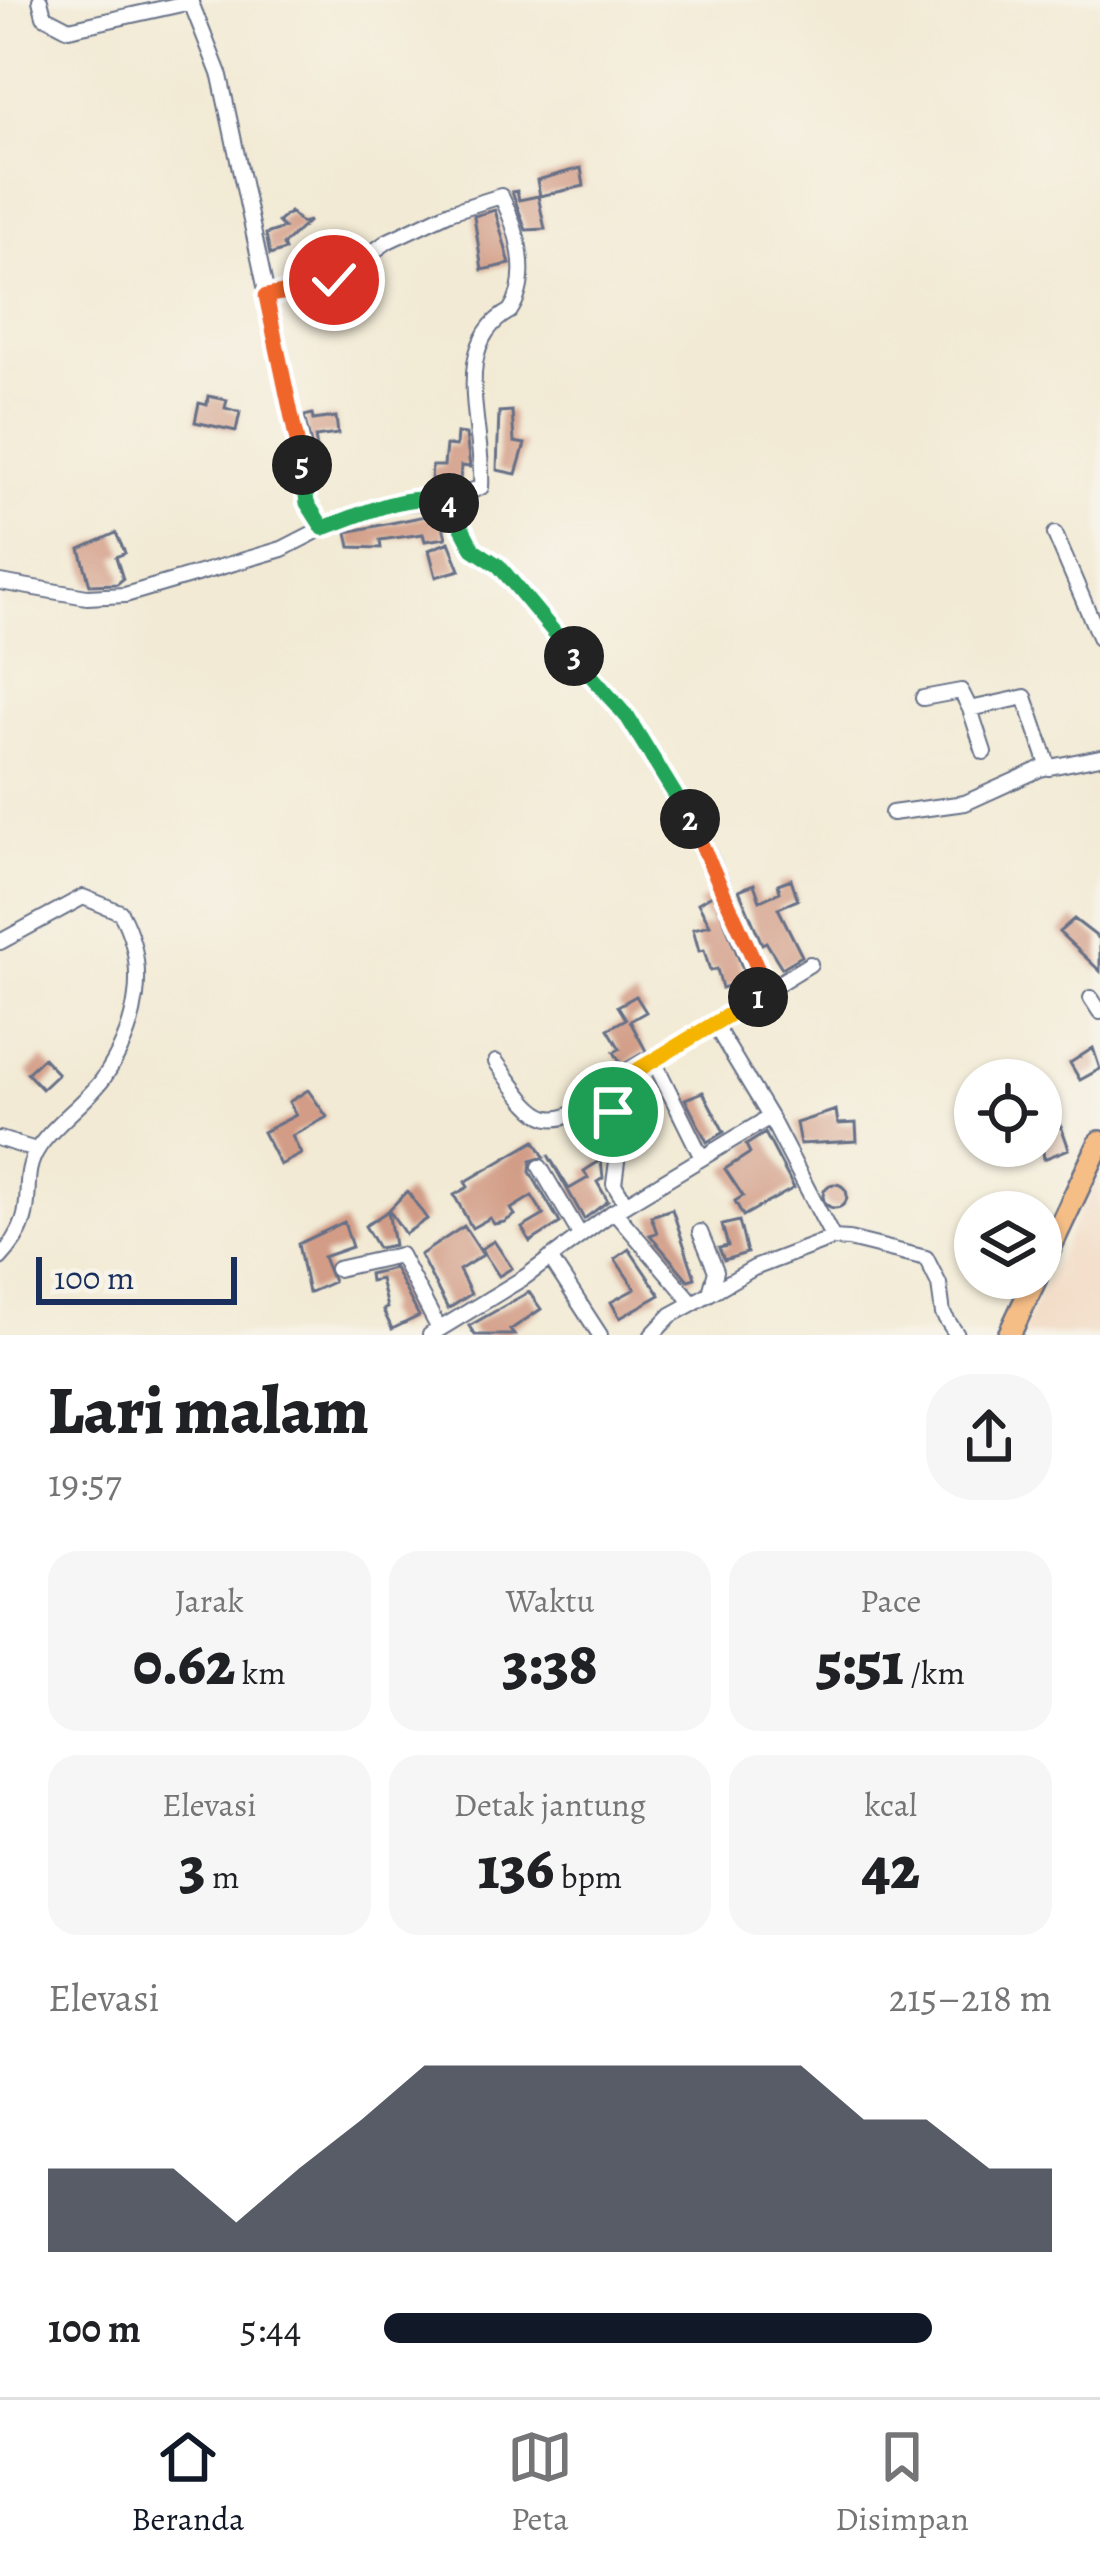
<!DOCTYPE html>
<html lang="id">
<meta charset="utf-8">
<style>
body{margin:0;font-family:Alegreya,serif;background:#f6f6f6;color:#202124;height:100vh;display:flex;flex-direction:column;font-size:45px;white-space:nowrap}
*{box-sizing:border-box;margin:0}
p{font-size:39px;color:#757577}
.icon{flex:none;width:66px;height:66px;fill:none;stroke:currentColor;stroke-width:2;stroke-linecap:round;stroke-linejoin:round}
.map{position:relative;height:1335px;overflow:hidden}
.sheet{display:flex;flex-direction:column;background:#fff;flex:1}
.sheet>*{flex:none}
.tools{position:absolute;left:954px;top:1059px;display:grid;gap:24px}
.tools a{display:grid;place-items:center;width:108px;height:108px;border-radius:50%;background:#fff;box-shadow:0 3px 9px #0004;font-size:60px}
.scale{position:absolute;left:36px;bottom:30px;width:201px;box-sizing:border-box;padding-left:12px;border:6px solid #1b2f5e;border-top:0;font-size:33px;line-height:42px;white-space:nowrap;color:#1b2f5e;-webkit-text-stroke:9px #f7f3e8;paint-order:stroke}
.pin{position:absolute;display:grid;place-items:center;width:102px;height:102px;color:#fff;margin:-51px;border:6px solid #fff;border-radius:50%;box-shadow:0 3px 12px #0007}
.km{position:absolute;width:60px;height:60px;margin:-30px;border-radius:50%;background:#222;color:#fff;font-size:33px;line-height:60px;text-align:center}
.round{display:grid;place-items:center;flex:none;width:126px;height:126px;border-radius:48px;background:#f6f6f6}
.headline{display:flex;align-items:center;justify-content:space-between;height:204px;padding:0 48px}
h1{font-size:66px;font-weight:800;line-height:90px}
.stats{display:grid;grid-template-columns:repeat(3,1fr);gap:18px;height:204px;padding:12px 48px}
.stats div{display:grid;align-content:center;border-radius:30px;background:#f6f6f6;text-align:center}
.stats b{font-size:60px;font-weight:800}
.stats small{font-size:33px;font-weight:400}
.stats p{font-size:33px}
.chart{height:336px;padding:24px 48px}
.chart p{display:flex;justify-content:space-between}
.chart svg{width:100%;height:216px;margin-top:12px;fill:#111827;opacity:.7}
ul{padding:0 48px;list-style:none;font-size:39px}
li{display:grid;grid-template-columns:192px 144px 1fr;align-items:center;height:90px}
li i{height:30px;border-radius:15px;background:#111827}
.dock{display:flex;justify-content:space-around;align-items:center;height:168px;border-top:3px solid #e0e0e0;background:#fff;font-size:33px;color:#757577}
.dock a{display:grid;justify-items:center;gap:6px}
.dock .active{color:#111827}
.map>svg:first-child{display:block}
</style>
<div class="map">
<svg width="1100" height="1335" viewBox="0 0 1100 1335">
<rect width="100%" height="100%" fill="#f7f3e8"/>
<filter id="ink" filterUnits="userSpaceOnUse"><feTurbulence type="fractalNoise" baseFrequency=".00833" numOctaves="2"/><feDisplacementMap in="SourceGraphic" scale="24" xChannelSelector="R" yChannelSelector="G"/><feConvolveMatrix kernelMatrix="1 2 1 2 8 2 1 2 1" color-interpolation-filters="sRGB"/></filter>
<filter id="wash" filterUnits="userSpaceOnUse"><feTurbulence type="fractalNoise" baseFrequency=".004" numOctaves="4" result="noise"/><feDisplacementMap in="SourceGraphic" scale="48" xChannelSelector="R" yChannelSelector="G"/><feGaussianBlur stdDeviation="2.7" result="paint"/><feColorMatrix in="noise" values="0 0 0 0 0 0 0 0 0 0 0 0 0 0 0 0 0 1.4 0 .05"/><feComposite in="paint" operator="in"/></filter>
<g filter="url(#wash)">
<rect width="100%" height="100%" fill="#f2ead4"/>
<path fill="#f1d5bd" d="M1100,1171V1335H1020Z"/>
<g id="blocks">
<path fill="#d29c86" d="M581,168L584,186L540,196L537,180Z
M517,191L519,200L538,196L545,229L526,230L512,192Z
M495,210L510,264L482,270L474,216Z
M290,212L301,223L309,221L283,245L285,250L270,255L266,234L284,228L278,222Z
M337,238L343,259L326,270L318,244Z
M208,396L227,400L225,408L240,412L236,431L195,422L199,403L207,405Z
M512,411L514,442L525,444L516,474L497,470L499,412Z
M312,414L313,420L336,417L338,434L315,437L317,449H312L304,416Z
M457,433L466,434L470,467L461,466L460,482L431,480L432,466H444L446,445L456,446Z
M440,513L446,538L425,541L423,534L380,540L381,548L350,547L347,532Z
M116,533L125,553L116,557L123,579L117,584L90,585L80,549Z
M449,542L460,570L436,577L429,550Z
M791,879L798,900L778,908L802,956L782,968L766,942L762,944L739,890L754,884L760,901L780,892L778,884Z
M714,894L747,980L722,988L717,969L710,971L704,950L699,951L693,929L710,925L698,903Z
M1074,919L1100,939V971L1059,932Z
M636,996L646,1012L630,1021L646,1051L622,1065L614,1052L620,1049L608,1029L626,1019L618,1006Z
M1093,1048L1100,1069L1080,1080L1070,1063Z
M43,1058L58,1074L42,1089L27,1073Z
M308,1090L327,1117L292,1136L301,1154L280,1165L263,1132L296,1115L289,1102Z
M703,1092L724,1132L707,1142L685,1099Z
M836,1110L838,1124L856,1123L857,1141L800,1144L796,1123Z
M1061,1126L1069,1149L1044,1159L1041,1137Z
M765,1133L794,1188L743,1216L735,1201L743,1196L725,1169L750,1153L746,1145Z
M535,1141L544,1157L531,1161L530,1172L560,1223L530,1242L522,1228L544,1215L532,1196L511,1209L515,1215L504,1222L494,1224L490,1218L472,1228L454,1195L468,1187L465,1182Z
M548,1155L569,1189L588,1178L584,1171L601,1160L603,1178L597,1182L608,1201L584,1219Z
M823 1196a12 12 0 1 1 24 0a12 12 0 1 1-24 0Z
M407,1191L427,1219L405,1234L389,1210Z
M672,1209L695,1278L688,1280L650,1235L657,1233L651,1216Z
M388,1211L394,1245L378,1248L365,1226Z
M739,1221L747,1253L724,1260L719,1248L728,1246L722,1225Z
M344,1222L352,1247L323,1257L333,1282L308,1293L298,1244Z
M464,1226L483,1255L459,1270L471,1294L448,1309L420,1255Z
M494,1241L512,1268L499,1276L481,1249Z
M629,1249L660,1295L620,1318L611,1302L635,1289L615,1259Z
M394,1268L419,1316L392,1329L383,1310L387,1308L380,1279L370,1281L369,1274Z
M529,1292L541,1309L510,1330L514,1335H475L469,1326Z"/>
</g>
</g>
<g filter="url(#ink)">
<use href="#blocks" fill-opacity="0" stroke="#667087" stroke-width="3"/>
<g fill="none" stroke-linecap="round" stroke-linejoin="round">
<defs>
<path id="street" d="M40,0L44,16L69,29L191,2
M190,0L220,76L301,454L303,491L323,528
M448,501L473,549L499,566L628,718L710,857L768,991
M1055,534L1100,639
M0,582L87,597L125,595L282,549L323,528L396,503L448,501L481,487C485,430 448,344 510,311C532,278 518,229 501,196L450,212L388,241L334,280L266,296
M923,698L961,691L970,709L1025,697L1049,768
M970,709L984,752
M892,813L965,803L1040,769L1100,757
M0,942L83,897L120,912C150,966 138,1028 103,1079C85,1104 56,1122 39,1147C14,1184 46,1209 0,1258
M1091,998L1100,1012
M714,1024L770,1117
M653,1059L702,1158
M496,1062C538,1119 546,1142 608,1088
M0,1139L36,1150
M540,1167L579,1233
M626,1204L614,1184L619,1146L608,1088L810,964
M619,1208L770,1117L833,1238
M700,1232L716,1271L710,1293
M550,1258L600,1335
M337,1269L400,1255L439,1329
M430,1335L525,1277L614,1211L693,1303L754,1268L833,1238L849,1239L926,1258L939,1284L943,1314L957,1335
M652,1335L671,1315L693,1303"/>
<path id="primary" d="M1041,1267L1100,1142
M1009,1335L1036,1278"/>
</defs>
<use href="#street" stroke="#667087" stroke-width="18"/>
<use href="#primary" stroke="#667087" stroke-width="26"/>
<use href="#street" stroke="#fff" stroke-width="14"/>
<use href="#primary" stroke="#f6be87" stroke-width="21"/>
</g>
</g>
<g fill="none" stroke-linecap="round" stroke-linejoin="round" filter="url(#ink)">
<defs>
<path id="split-1" d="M613,1112L608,1088L758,997"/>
<path id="split-2" d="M690,819L768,991L758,997"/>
<path id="split-3" d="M574,656L628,718L690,819"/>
<path id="split-4" d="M449,503L473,549L499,566L574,656"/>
<path id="split-5" d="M302,465L307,503L323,528C361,515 411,489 449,503"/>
<path id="split-6" d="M293,291L266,296L302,465"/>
<path id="split-7" d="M293,291L334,280"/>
</defs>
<use href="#split-1" stroke="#fff" stroke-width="24"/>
<use href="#split-2" stroke="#fff" stroke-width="24"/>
<use href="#split-3" stroke="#fff" stroke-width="24"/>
<use href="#split-4" stroke="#fff" stroke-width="24"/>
<use href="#split-5" stroke="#fff" stroke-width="24"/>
<use href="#split-6" stroke="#fff" stroke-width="24"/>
<use href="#split-7" stroke="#fff" stroke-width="24"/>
<use href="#split-1" stroke="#f5b400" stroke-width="15"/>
<use href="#split-2" stroke="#f0652b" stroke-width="15"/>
<use href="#split-3" stroke="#22a559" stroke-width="15"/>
<use href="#split-4" stroke="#22a559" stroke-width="15"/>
<use href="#split-5" stroke="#22a559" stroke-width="15"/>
<use href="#split-6" stroke="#f0652b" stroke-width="15"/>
<use href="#split-7" stroke="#f5b400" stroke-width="15"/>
</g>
</svg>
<div class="tools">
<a><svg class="icon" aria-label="locate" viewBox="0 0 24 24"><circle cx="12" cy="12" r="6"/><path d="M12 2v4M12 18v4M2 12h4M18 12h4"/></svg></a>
<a><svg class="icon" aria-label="layers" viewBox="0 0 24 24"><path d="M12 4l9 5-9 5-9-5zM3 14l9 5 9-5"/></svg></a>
</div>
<div class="scale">100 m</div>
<div class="pin" style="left:613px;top:1112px;background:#1e9e55"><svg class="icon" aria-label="arrive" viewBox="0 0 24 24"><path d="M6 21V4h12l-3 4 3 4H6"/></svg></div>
<div class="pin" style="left:334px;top:280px;background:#d93025"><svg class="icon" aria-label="check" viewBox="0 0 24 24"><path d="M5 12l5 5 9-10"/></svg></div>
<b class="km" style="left:758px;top:997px">1</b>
<b class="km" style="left:690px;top:819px">2</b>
<b class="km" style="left:574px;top:656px">3</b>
<b class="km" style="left:449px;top:503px">4</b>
<b class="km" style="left:302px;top:465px">5</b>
</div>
<section class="sheet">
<div class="headline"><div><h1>Lari malam</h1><p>19:57</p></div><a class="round"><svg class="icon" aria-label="share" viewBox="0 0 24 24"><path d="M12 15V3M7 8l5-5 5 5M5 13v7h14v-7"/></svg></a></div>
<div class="stats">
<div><p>Jarak</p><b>0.62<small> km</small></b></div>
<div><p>Waktu</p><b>3:38</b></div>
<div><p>Pace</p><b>5:51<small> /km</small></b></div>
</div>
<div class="stats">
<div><p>Elevasi</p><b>3<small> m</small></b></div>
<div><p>Detak jantung</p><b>136<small> bpm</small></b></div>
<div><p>kcal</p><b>42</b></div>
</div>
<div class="chart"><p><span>Elevasi</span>215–218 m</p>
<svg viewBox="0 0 160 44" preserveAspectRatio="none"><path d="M0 44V27L10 27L20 27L30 38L40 27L50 17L60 6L70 6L80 6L90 6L100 6L110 6L120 6L130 17L140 17L150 27L160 27V44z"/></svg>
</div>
<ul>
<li><b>100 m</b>5:44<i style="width:82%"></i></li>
</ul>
</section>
<nav class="dock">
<a class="active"><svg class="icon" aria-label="home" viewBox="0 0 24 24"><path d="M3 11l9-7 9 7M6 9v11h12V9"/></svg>Beranda</a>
<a><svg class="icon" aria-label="map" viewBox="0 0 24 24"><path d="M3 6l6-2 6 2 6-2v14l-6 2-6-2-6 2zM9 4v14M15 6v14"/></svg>Peta</a>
<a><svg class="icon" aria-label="saved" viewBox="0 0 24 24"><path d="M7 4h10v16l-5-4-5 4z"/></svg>Disimpan</a>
</nav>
